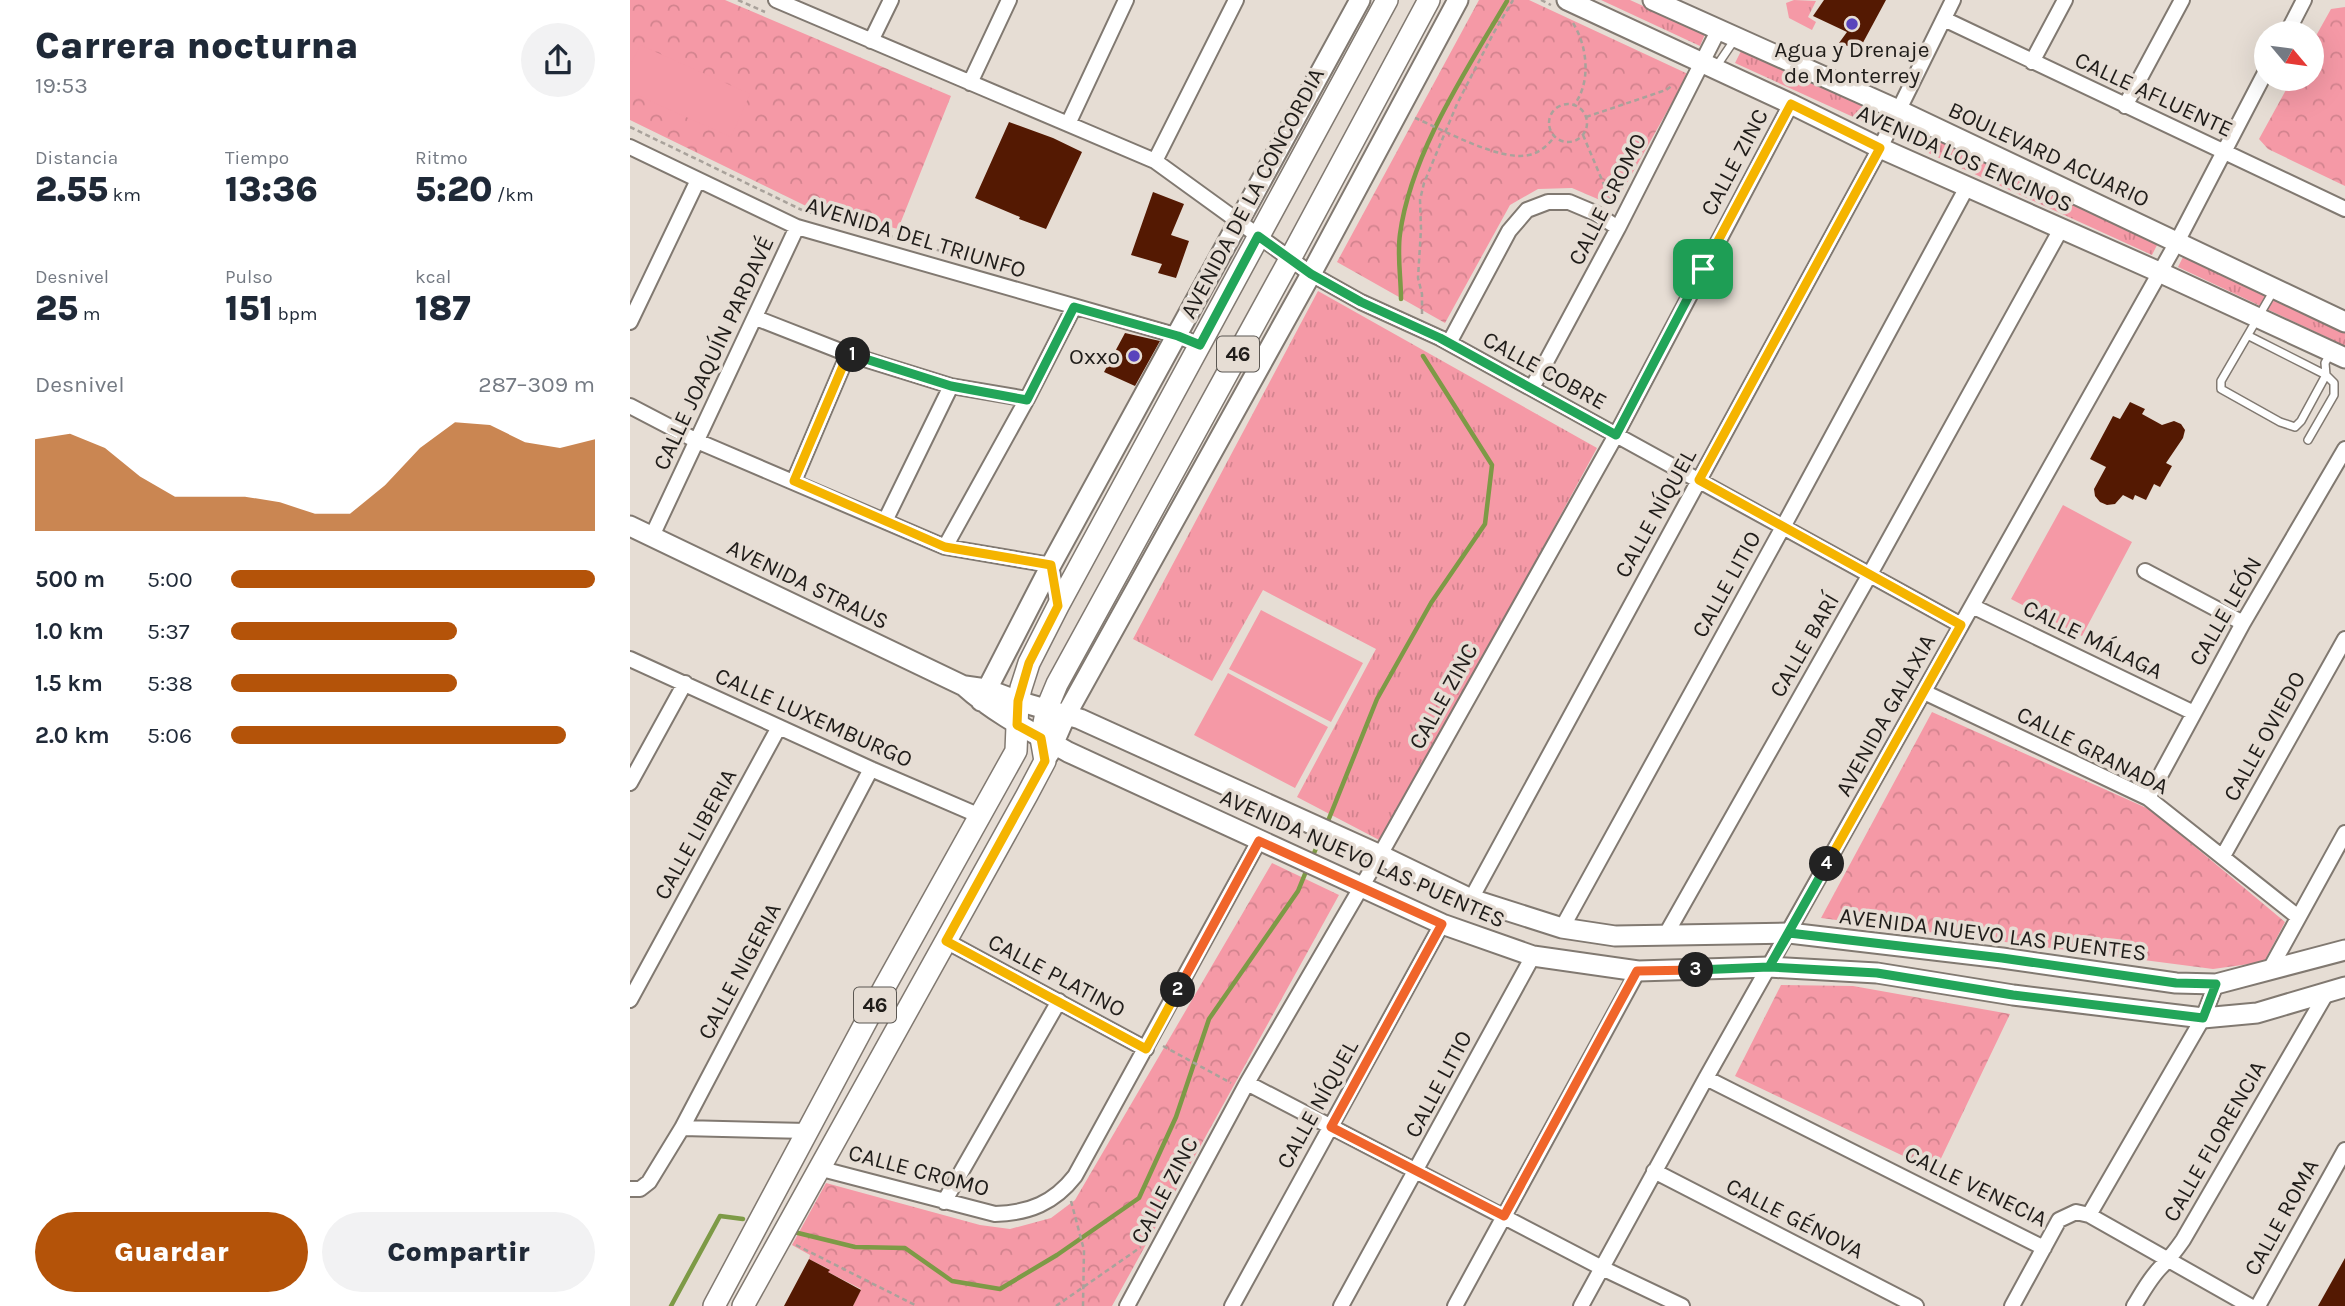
<!DOCTYPE html>
<html lang="es">
<meta charset="utf-8">
<style>
body{margin:0;font-family:Karla,sans-serif;background:#f2f2f3;color:#1f2937;height:100vh;display:flex;flex-direction:column;font-size:26px;white-space:nowrap}
*{box-sizing:border-box;margin:0}
p{font-size:23px;color:#747a83}
.icon{flex:none;width:38px;height:38px;fill:none;stroke:currentColor;stroke-width:2;stroke-linecap:round;stroke-linejoin:round}
.map{position:relative;flex:1;overflow:hidden}
.details{display:flex;flex-direction:column;background:#fff;width:630px}
.details>*{flex:none}
.needle{width:46px;rotate:119deg}
.controls{position:absolute;left:1624px;top:21px;display:grid;gap:14px}
.controls a{display:grid;place-items:center;width:70px;height:70px;border-radius:50%;background:#fff;box-shadow:0 7px 28px #0002;font-size:35px}
.pin{position:absolute;display:grid;place-items:center;width:60px;height:60px;color:#fff;margin:-30px;border-radius:14px;box-shadow:0 4px 10px #0006}
.km{position:absolute;width:35px;height:35px;margin:-18px;border-radius:50%;background:#222;color:#fff;font-size:19px;line-height:35px;text-align:center}
.round{display:grid;place-items:center;flex:none;width:74px;height:74px;border-radius:37px;background:#f2f2f3}
.summary{display:flex;align-items:center;justify-content:space-between;height:119px;padding:0 35px}
h1{font-size:38px;font-weight:800;line-height:52px}
.metrics{display:grid;grid-template-columns:repeat(3,1fr);gap:10px;height:119px;padding:7px 35px}
.metrics div{display:grid;align-content:center}
.metrics b{font-size:35px;font-weight:800}
.metrics small{font-size:19px;font-weight:400}
.metrics p{font-size:19px}
.chart{height:196px;padding:14px 35px}
.chart p{display:flex;justify-content:space-between}
.chart svg{width:100%;height:126px;margin-top:7px;fill:#b45309;opacity:.7}
.action{display:flex;gap:14px;margin-top:auto;padding:14px 35px}
.action a{flex:1;height:80px;border-radius:42px;background:#b45309;color:#fff;font-size:28px;font-weight:800;line-height:80px;text-align:center}
.action a+a{background:#f2f2f3;color:#1f2937}
ul{padding:0 35px;list-style:none;font-size:23px}
li{display:grid;grid-template-columns:112px 84px 1fr;align-items:center;height:52px}
li i{height:18px;border-radius:9px;background:#b45309}
main{display:flex;flex:1;min-height:0}
.map>svg:first-child{display:block}
</style>
<main>
<section class="details">
<div class="summary"><div><h1>Carrera nocturna</h1><p>19:53</p></div><a class="round"><svg class="icon" aria-label="share" viewBox="0 0 24 24"><path d="M12 15V3M7 8l5-5 5 5M5 13v7h14v-7"/></svg></a></div>
<div class="metrics">
<div><p>Distancia</p><b>2.55<small> km</small></b></div>
<div><p>Tiempo</p><b>13:36</b></div>
<div><p>Ritmo</p><b>5:20<small> /km</small></b></div>
</div>
<div class="metrics">
<div><p>Desnivel</p><b>25<small> m</small></b></div>
<div><p>Pulso</p><b>151<small> bpm</small></b></div>
<div><p>kcal</p><b>187</b></div>
</div>
<div class="chart"><p><span>Desnivel</span>287–309 m</p>
<svg viewBox="0 0 160 44" preserveAspectRatio="none"><path d="M0 44V12L10 10L20 15L30 25L40 32L50 32L60 32L70 34L80 38L90 38L100 28L110 15L120 6L130 7L140 13L150 15L160 12V44z"/></svg>
</div>
<ul>
<li><b>500 m</b>5:00<i style="width:100%"></i></li>
<li><b>1.0 km</b>5:37<i style="width:62%"></i></li>
<li><b>1.5 km</b>5:38<i style="width:62%"></i></li>
<li><b>2.0 km</b>5:06<i style="width:92%"></i></li>
</ul>
<div class="action"><a>Guardar</a><a>Compartir</a></div>
</section>
<div class="map">
<svg width="1715" height="1306" viewBox="0 0 1715 1306">
<defs>
<pattern id="grass-tufts" width="24" height="20" patternUnits="userSpaceOnUse" patternTransform="scale(1.75)"><rect width="24" height="20" fill="#f599a6"/><path d="M3 7l-1-3M5 7V3M7 7l1-3M15 17l-1-3M17 17v-4M19 17l1-3" fill="none" stroke="#d2838e"/></pattern>
<pattern id="forest-crowns" width="20" height="18" patternUnits="userSpaceOnUse" patternTransform="scale(1.75)"><rect width="20" height="18" fill="#f599a6"/><path d="M2 6a3 3 0 1 1 6 0M12 15a3 3 0 1 1 6 0" fill="none" stroke="#d2838e"/></pattern>
</defs>
<rect width="100%" height="100%" fill="#e6ddd4"/>
<path fill="url(#grass-tufts)" d="M971,0H1000L1075,34L1070,46Z
M1164,0L1186,1L1178,17L1186,22L1182,30L1159,18L1156,3Z
M1112,49L1249,113L1243,126L1105,63Z
M1278,125L1528,243L1522,255L1270,140Z
M1554,255L1715,330V346L1548,267Z
M688,291L967,448L753,842L667,797L746,649L633,590L582,681L503,639Z"/>
<path fill="url(#forest-crowns)" d="M0,0H95L321,96L268,229L176,206L0,120Z
M849,0H899L1058,74L984,206L942,188L908,189L880,205L815,323L707,262Z
M1715,7V186L1638,149L1629,139L1662,79H1682V43L1701,9Z
M1302,712L1521,810L1655,922L1634,962L1583,969L1191,918Z
M642,863L709,895L482,1306H223L231,1289L198,1272L199,1269L179,1259L180,1255L162,1245L196,1183L350,1225L380,1229L421,1218L445,1200Z
M1151,985L1223,986L1380,1014L1305,1171L1105,1076Z"/>
<path fill="#f599a6" d="M10,45L120,94L101,137L0,92V66Z
M1433,505L1502,542L1452,636L1381,599Z
M631,610L733,663L701,722L599,669Z
M598,673L698,727L665,788L564,735Z"/>
<g fill="none" stroke-linecap="round" stroke-linejoin="round">
<path stroke="#7d9a46" stroke-width="4.5" d="M771,299C771,278 767,255 770,234C781,153 836,71 877,1
M696,826L747,699L801,603L855,524L862,465L793,356
M682,858L692,834
M164,1232L225,1247L275,1248L322,1281L370,1289L427,1255L509,1198L546,1117L579,1019L668,891L677,869
M41,1306L90,1216L113,1219"/>
</g>
<path fill="#541902" d="M1194,0H1256L1229,50L1209,43L1217,32L1183,16Z
M379,122L423,138L452,152L416,229L389,219L390,217L345,198Z
M523,192L554,204L541,235L559,241L546,278L528,273L532,264L501,255Z
M495,333L530,341L505,386L474,372Z
M1500,402L1515,409L1512,414L1532,425L1544,421L1551,424L1555,430L1553,438L1536,463L1542,466L1530,487L1524,484L1516,500L1505,495L1503,500L1493,495L1485,504L1477,505L1470,502L1465,496L1464,489L1476,467L1460,459L1483,416L1490,419Z
M1715,1258V1306H1688Z
M179,1259L200,1270L198,1272L231,1290L223,1306H154Z"/>
<g fill="none" stroke-linecap="round" stroke-linejoin="round">
<defs>
<path id="lane" d="M1086,67L1105,39
M1644,290L1591,381V389L1650,422L1665,427L1671,421L1696,375L1695,363L1701,352
M1619,336L1696,375L1704,383V395L1678,440"/>
<path id="street" d="M146,0L525,161L681,274L731,302L810,338L1331,625
M1314,19L1715,209
M1657,33L1674,0
M241,41L261,0
M1402,62L1435,0
M340,83L379,0
M1495,106L1552,0
M438,124L496,0
M0,147L167,227L548,336L570,345
M525,161L606,0
M126,318L218,354L321,386L397,399
M0,322L68,180
M819,343L879,231L897,210L918,202H939L965,213L988,228
M902,388L988,228L1089,29
M0,406L67,441L315,547L421,565L428,606
M164,481L218,354
M255,521L321,386
M22,536L167,227
M315,547L397,399L444,307
M1515,571L1613,623
M1342,606L1564,713
M0,659L241,769L350,816
M1294,692L1518,798L1668,917
M0,783L55,683
M1518,798L1613,623L1715,449
M1593,856L1715,639
M841,899L1250,148L1323,0
M932,928L1153,527L1337,187
M1035,936L1240,574L1431,229
M316,941L516,1049
M1639,971L1715,833
M0,1000L149,727
M1076,1078L1414,1248
M617,1083L972,1268L1052,1306
M52,1128L178,1131
M188,1168L365,1214C399,1213 424,1203 445,1176L629,841
M1024,1171L1286,1306
M0,1189H10L19,1182L52,1128L241,769
M314,1202L429,1001
M1459,1215L1573,1018L1586,984
M497,1306L617,1083L750,855L986,435L1161,104
M602,1306L812,924
M711,1306L903,956
M825,1306L1008,971
M951,1306L1076,1078L1547,242L1636,71
M1382,1306L1429,1220L1446,1212L1459,1215L1620,1306
M1504,1306C1512,1293 1520,1278 1531,1267C1541,1257 1544,1253 1553,1240L1696,994
M1628,1306L1715,1150"/>
<path id="secondary" d="M937,0L1161,104L1250,148L1529,272L1715,358
M1023,0L1268,110L1715,322
M0,526L334,686C365,714 402,732 438,752L812,924L903,956L1008,971L1139,967L1247,973L1383,995L1573,1018L1627,1013L1715,987
M335,686L356,689L388,701L450,719L750,855L841,899L932,928L985,936L1159,933L1372,958L1546,983L1586,984L1715,950
M351,701L421,565L730,0
M419,754L436,715L681,274L828,0"/>
<path id="primary" d="M84,1306L254,988L386,751L388,701L391,688L399,663L428,606L757,0
M113,1306L397,795L415,761L411,738L417,708L427,684L660,259L799,0"/>
</defs>
<use href="#lane" stroke="#817971" stroke-width="10"/>
<use href="#street" stroke="#817971" stroke-width="18"/>
<use href="#secondary" stroke="#817971" stroke-width="23"/>
<use href="#primary" stroke="#817971" stroke-width="24"/>
<path stroke="#a9a29b" stroke-width="2.5" stroke-dasharray="5 3.5" stroke-linecap="butt" d="M108,0L135,12
M911,0L921,5
M943,23C958,47 961,83 944,105
M919 123a19 19 0 1 1 38 0a19 19 0 1 1-38 0Z
M956,117L1036,90L1043,85
M785,118C812,129 870,162 899,155C911,152 918,145 925,136
M0,127L172,210L368,268
M953,135L983,206
M792,314V294L788,278L791,229L790,200L794,183L827,104L863,34L883,0
M533,1046L601,1083
M441,1201L454,1250L453,1306
M166,1245L287,1306
M426,1306L511,1247"/>
<use href="#lane" stroke="#fff" stroke-width="7"/>
<use href="#street" stroke="#fff" stroke-width="14"/>
<use href="#secondary" stroke="#fff" stroke-width="19"/>
<use href="#primary" stroke="#fff" stroke-width="21"/>
</g>
<g fill="none" stroke-linecap="round" stroke-linejoin="round">
<defs>
<path id="split-1" d="M223,355L321,386L397,400L444,307L548,336L570,345L628,236L681,274L731,302L810,338L986,435L1073,269"/>
<path id="split-2" d="M223,355L218,354L164,481L315,547L421,565L428,606L399,663L388,701L387,725L411,738L415,761L316,941L516,1049L548,990"/>
<path id="split-3" d="M548,990L629,841L812,924L701,1127L874,1216L1007,971L1066,970"/>
<path id="split-4" d="M1066,970L1139,967L1159,933L1372,958L1546,983L1586,984L1573,1018L1383,995L1247,973L1139,967L1197,864"/>
<path id="split-5" d="M1073,269L1161,104L1250,148L1069,480L1331,625L1197,864"/>
</defs>
<use href="#split-1" stroke="#fff" stroke-width="14"/>
<use href="#split-2" stroke="#fff" stroke-width="14"/>
<use href="#split-3" stroke="#fff" stroke-width="14"/>
<use href="#split-4" stroke="#fff" stroke-width="14"/>
<use href="#split-5" stroke="#fff" stroke-width="14"/>
<use href="#split-1" stroke="#22a559" stroke-width="9"/>
<use href="#split-2" stroke="#f5b400" stroke-width="9"/>
<use href="#split-3" stroke="#f0652b" stroke-width="9"/>
<use href="#split-4" stroke="#22a559" stroke-width="9"/>
<use href="#split-5" stroke="#f5b400" stroke-width="9"/>
</g>
<g fill="#5944bc" stroke="#e6ddd4" stroke-width="2.5">
<circle cx="1222" cy="24" r="7"/>
<circle cx="504" cy="356" r="7"/>
</g>
<g text-anchor="middle" stroke-width="7" stroke-linejoin="round" paint-order="stroke">
<g fill="#e6ddd4" stroke="#5b5752" stroke-width="2">
<rect x="587" y="336.5" width="42" height="35" rx="5"/>
<rect x="224" y="987.5" width="42" height="35" rx="5"/>
</g>
<g font-size="21" font-weight="bold" fill="#201d1a">
<text x="608" y="361">46</text>
<text x="245" y="1012">46</text>
</g>
<g font-size="23" fill="#201d1a" stroke="#e6ddd4">
<text x="1222" y="57">Agua y Drenaje<tspan x="1222" dy="26">de Monterrey</tspan></text>
<text x="490" y="364" text-anchor="end">Oxxo</text>
</g>
<g font-size="23" fill="#201d1a" stroke="#e6ddd4">
<text transform="translate(1524 94) rotate(25)" y="8">CALLE AFLUENTE</text>
<text transform="translate(1419 154) rotate(25)" y="8">BOULEVARD ACUARIO</text>
<text transform="translate(1335 158) rotate(24)" y="8">AVENIDA LOS ENCINOS</text>
<text transform="translate(1104 162) rotate(-62)" y="8">CALLE ZINC</text>
<text transform="translate(622 193) rotate(-62)" y="8">AVENIDA DE LA CONCORDIA</text>
<text transform="translate(977 199) rotate(-63)" y="8">CALLE CROMO</text>
<text transform="translate(286 237) rotate(17)" y="8">AVENIDA DEL TRIUNFO</text>
<text transform="translate(83 353) rotate(-65)" y="8">CALLE JOAQUÍN PARDAVÉ</text>
<text transform="translate(915 370) rotate(29)" y="8">CALLE COBRE</text>
<text transform="translate(1025 513) rotate(-61)" y="8">CALLE NÍQUEL</text>
<text transform="translate(178 584) rotate(26)" y="8">AVENIDA STRAUS</text>
<text transform="translate(1096 584) rotate(-61)" y="8">CALLE LITIO</text>
<text transform="translate(1595 611) rotate(-60)" y="8">CALLE LEÓN</text>
<text transform="translate(1463 639) rotate(26)" y="8">CALLE MÁLAGA</text>
<text transform="translate(1174 645) rotate(-60)" y="8">CALLE BARÍ</text>
<text transform="translate(813 696) rotate(-61)" y="8">CALLE ZINC</text>
<text transform="translate(1255 715) rotate(-61)" y="8">AVENIDA GALAXIA</text>
<text transform="translate(184 717) rotate(24)" y="8">CALLE LUXEMBURGO</text>
<text transform="translate(1634 736) rotate(-61)" y="8">CALLE OVIEDO</text>
<text transform="translate(1463 750) rotate(27)" y="8">CALLE GRANADA</text>
<text transform="translate(65 834) rotate(-61)" y="8">CALLE LIBERIA</text>
<text transform="translate(733 858) rotate(24)" y="8">AVENIDA NUEVO LAS PUENTES</text>
<text transform="translate(1363 934) rotate(7)" y="8">AVENIDA NUEVO LAS PUENTES</text>
<text transform="translate(109 971) rotate(-62)" y="8">CALLE NIGERIA</text>
<text transform="translate(427 975) rotate(28)" y="8">CALLE PLATINO</text>
<text transform="translate(808 1084) rotate(-62)" y="8">CALLE LITIO</text>
<text transform="translate(687 1104) rotate(-61)" y="8">CALLE NÍQUEL</text>
<text transform="translate(1584 1141) rotate(-60)" y="8">CALLE FLORENCIA</text>
<text transform="translate(289 1170) rotate(15)" y="8">CALLE CROMO</text>
<text transform="translate(1346 1186) rotate(26)" y="8">CALLE VENECIA</text>
<text transform="translate(534 1190) rotate(-62)" y="8">CALLE ZINC</text>
<text transform="translate(1651 1217) rotate(-61)" y="8">CALLE ROMA</text>
<text transform="translate(1165 1218) rotate(27)" y="8">CALLE GÉNOVA</text>
</g>
</g>
</svg>
<div class="controls">
<a><svg class="needle" viewBox="-14 -14 28 28"><path d="M0-13l5 13h-10z" fill="#e53935"/><path d="M0 13l5-13h-10z" fill="#747a83"/></svg></a>
</div>
<div class="pin" style="left:1073px;top:269px;background:#1e9e55"><svg class="icon" aria-label="arrive" viewBox="0 0 24 24"><path d="M6 21V4h12l-3 4 3 4H6"/></svg></div>
<b class="km" style="left:223px;top:355px">1</b>
<b class="km" style="left:548px;top:990px">2</b>
<b class="km" style="left:1066px;top:970px">3</b>
<b class="km" style="left:1197px;top:864px">4</b>
</div>
</main>
